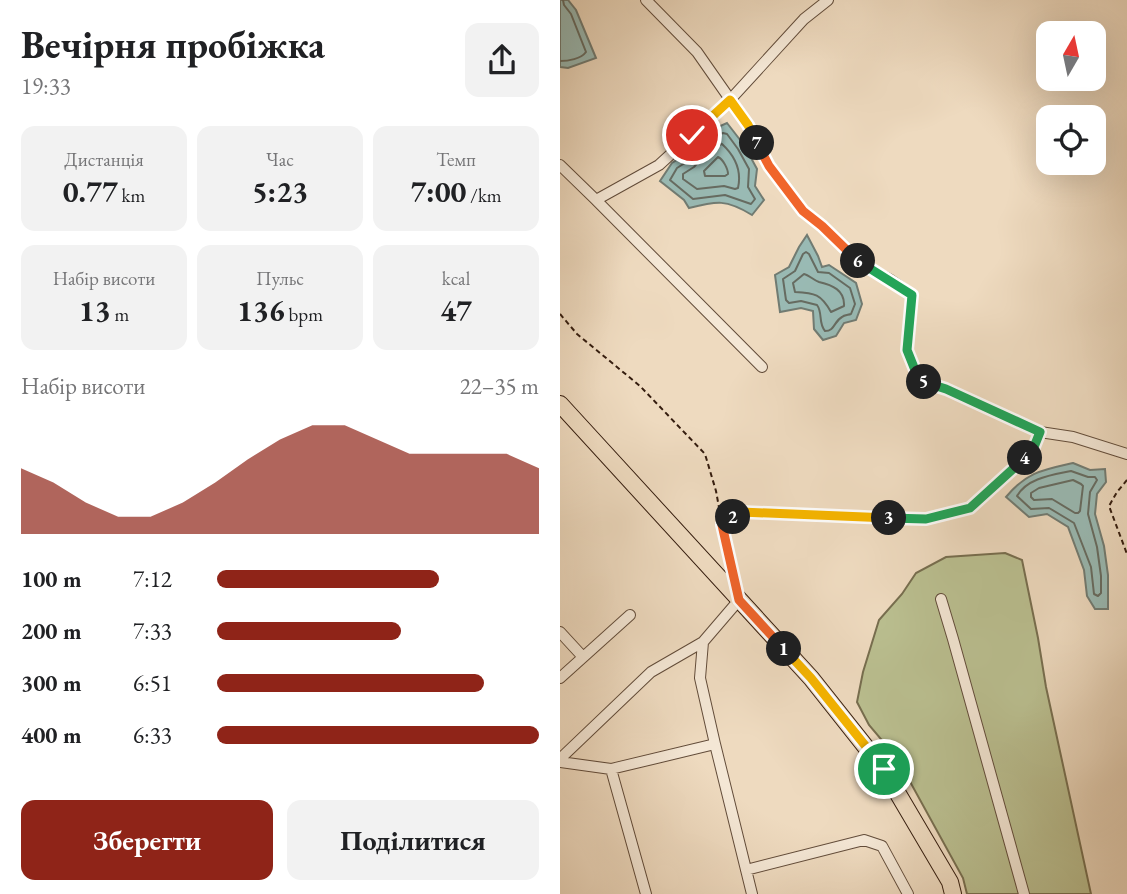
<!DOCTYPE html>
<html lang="uk">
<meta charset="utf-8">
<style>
body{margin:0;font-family:"EB Garamond",serif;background:#f2f2f2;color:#202124;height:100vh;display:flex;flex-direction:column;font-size:26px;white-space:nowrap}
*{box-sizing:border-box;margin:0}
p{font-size:23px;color:#757577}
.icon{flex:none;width:38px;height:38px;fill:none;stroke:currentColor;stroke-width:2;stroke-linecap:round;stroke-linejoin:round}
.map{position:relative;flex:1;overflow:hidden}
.drawer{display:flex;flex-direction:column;background:#fff;width:560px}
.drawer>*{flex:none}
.needle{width:46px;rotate:9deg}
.controls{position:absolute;left:476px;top:21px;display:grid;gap:14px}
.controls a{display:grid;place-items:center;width:70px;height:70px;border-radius:14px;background:#fff;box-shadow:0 7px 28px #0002;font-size:35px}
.pin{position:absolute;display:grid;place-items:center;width:60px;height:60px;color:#fff;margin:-30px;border:4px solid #fff;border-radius:50%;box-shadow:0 2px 7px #0007}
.km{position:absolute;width:35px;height:35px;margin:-18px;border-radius:50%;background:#222;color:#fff;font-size:19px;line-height:35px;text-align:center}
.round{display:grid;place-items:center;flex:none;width:74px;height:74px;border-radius:14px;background:#f2f2f2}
.head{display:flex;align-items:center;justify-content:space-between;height:119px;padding:0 21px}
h1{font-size:38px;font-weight:700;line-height:52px}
.metrics{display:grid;grid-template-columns:repeat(3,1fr);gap:10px;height:119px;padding:7px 21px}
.metrics div{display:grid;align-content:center;border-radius:14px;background:#f2f2f2;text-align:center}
.metrics b{font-size:30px;font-weight:700}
.metrics small{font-size:19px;font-weight:400}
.metrics p{font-size:19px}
.chart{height:196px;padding:14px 21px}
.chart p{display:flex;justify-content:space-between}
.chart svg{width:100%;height:126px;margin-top:7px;fill:#8f2418;opacity:.7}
.cta{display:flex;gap:14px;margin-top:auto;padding:14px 21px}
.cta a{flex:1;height:80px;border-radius:14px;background:#8f2418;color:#fff;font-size:28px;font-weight:700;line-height:80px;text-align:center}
.cta a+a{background:#f2f2f2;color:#202124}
ul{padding:0 21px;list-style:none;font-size:23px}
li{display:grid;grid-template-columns:112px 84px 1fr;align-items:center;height:52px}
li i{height:18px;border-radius:9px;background:#8f2418}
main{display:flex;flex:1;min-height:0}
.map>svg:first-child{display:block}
</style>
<main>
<section class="drawer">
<div class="head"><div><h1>Вечірня пробіжка</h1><p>19:33</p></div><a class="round"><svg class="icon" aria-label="share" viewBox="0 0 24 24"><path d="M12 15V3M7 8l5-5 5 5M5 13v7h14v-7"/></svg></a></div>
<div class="metrics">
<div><p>Дистанція</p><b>0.77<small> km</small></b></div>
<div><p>Час</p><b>5:23</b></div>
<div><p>Темп</p><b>7:00<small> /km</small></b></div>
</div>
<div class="metrics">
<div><p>Набір висоти</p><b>13<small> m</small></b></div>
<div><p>Пульс</p><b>136<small> bpm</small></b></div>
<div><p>kcal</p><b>47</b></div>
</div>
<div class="chart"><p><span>Набір висоти</span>22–35 m</p>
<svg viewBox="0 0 160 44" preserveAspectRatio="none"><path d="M0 44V21L10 26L20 33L30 38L40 38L50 33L60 26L70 18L80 11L90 6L100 6L110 11L120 16L130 16L140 16L150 16L160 21V44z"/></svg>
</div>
<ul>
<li><b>100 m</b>7:12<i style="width:69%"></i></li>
<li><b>200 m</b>7:33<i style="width:57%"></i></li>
<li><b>300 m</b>6:51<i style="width:83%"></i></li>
<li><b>400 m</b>6:33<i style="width:100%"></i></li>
</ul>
<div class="cta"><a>Зберегти</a><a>Поділитися</a></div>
</section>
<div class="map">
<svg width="567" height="894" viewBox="0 0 567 894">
<rect width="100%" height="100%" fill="#eedabf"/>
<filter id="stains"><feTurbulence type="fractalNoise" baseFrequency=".00286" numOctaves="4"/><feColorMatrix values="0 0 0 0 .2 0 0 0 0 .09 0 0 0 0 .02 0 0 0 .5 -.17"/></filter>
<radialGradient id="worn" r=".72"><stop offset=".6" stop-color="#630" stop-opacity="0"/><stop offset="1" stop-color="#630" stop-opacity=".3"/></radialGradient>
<path fill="#babf90" stroke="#776e4f" stroke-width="2" d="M445,553L462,560L478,638L486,687L531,894H407L403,878L337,758L309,725L297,702L303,672L319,620L342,594L356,573L386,557Z"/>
<path fill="#99bab4" stroke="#717b72" stroke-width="2" d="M0,0H8L16,10L36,58L8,68L0,67Z
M167,123L184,145L197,169L195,186L204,200L192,215C166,199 157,201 129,208L124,200L100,181L112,163L123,156L140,135Z
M247,235L258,256L262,267L269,265L296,283L302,304L296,320L284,323L276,336L263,340L254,329L253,311L241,308L220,312L215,275L229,267L239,247Z
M513,463L530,470L545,469L546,482L537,494L535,514L544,546L548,575V609H535L527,596L524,570L508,527L487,514L469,517L446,497C467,472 482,470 513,463Z"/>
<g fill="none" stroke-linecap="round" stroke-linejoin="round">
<path stroke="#666b61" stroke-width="2" d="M0,61C8,61 21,59 26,52L11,14L4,5L3,0
M163,133L167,134L178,149L189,169L188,187L195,199L191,204L165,195L133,199L110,180L117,168L128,161L145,141Z
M162,144C175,156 182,170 178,188L175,189L164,186L137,189L123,179V174L134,167L150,148Z
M158,157C163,159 168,169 168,174L165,176H145L144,171Z
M246,252L249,254L258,272L269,273L290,288L295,304L291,314C288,315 284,315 282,317C274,321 275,331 265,331C258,323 263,313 257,305L241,301L229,303L226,300L223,279L235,271L243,254Z
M244,274C249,275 253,280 259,282C272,285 285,290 284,306L271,312C261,294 255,293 235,292L233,283Z
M511,471L528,477H535L537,480L530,492L528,514L537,547L541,576V593L538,596L534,594L531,567L514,523L489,508L471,509L457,496C467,478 492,475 511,471Z
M513,480L521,484L523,486L520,511L518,513H515L492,499L474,500L471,497V493L479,488Z"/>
<defs>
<path id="minor" d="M86,0L137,52L188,125L209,166L243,211L262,226L302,265L329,279L352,295
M0,165L36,200L99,165L170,100L244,19L268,0
M36,200L202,367
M381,599L393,639L464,894
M0,632L23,657
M0,678L70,615
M155,744L192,894
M0,759L91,672L143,642L179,600L162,525L181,512L366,519L410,508L472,452L480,432L513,437L567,454
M0,762L51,769L155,744L140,678L143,642
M51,769L86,894
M186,870L304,840L322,846L348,894"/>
<path id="primary" d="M0,404L251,678L324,770L390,882L393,894"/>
</defs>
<use href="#minor" stroke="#624c3a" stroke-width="12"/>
<use href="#primary" stroke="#341c0e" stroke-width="18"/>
<path stroke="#341c0e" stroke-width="2" stroke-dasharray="5 3.5" stroke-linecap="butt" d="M351,305L347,350L359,380L386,389L469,428
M0,314L17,334L80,386L145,454L156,491L160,513
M567,480L557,492L549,506L567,554"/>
<use href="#minor" stroke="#f4e7d5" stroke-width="10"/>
<use href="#primary" stroke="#eedabf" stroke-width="16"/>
</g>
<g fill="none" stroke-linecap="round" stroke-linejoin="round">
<defs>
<path id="split-1" d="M224,649L251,678L324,769"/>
<path id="split-2" d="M173,517L162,525L179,600L224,649"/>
<path id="split-3" d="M173,517L181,512L329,518"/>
<path id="split-4" d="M329,518L366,519L410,508L465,458"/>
<path id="split-5" d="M364,382L386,389L480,432L472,452L465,458"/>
<path id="split-6" d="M298,261L352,295L347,350L359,380L364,382"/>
<path id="split-7" d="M197,143L209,166L243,211L262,226L298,261"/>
<path id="split-8" d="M132,135L170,100L188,125L197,143"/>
</defs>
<use href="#split-1" stroke="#fff" stroke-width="14"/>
<use href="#split-2" stroke="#fff" stroke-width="14"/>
<use href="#split-3" stroke="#fff" stroke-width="14"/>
<use href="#split-4" stroke="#fff" stroke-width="14"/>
<use href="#split-5" stroke="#fff" stroke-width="14"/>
<use href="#split-6" stroke="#fff" stroke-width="14"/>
<use href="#split-7" stroke="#fff" stroke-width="14"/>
<use href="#split-8" stroke="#fff" stroke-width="14"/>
<use href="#split-1" stroke="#f5b400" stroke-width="9"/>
<use href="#split-2" stroke="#f0652b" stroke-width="9"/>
<use href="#split-3" stroke="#f5b400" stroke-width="9"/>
<use href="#split-4" stroke="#22a559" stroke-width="9"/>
<use href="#split-5" stroke="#22a559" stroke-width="9"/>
<use href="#split-6" stroke="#22a559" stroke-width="9"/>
<use href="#split-7" stroke="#f0652b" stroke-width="9"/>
<use href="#split-8" stroke="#f5b400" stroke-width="9"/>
</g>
<rect width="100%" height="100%" filter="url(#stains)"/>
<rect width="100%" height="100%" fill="url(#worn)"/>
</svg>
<div class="controls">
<a><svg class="needle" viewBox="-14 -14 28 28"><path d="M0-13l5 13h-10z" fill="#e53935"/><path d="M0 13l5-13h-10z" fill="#757577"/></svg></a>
<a><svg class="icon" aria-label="locate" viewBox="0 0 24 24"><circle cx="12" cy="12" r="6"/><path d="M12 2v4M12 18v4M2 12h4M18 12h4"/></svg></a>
</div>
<div class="pin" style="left:324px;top:769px;background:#1e9e55"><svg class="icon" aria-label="arrive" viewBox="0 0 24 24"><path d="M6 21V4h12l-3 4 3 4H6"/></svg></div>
<div class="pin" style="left:132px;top:135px;background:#d93025"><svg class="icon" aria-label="check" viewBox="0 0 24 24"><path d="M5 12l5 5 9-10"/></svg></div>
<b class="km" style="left:224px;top:649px">1</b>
<b class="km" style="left:173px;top:517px">2</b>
<b class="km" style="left:329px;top:518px">3</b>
<b class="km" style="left:465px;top:458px">4</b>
<b class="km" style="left:364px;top:382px">5</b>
<b class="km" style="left:298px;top:261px">6</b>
<b class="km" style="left:197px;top:143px">7</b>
</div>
</main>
